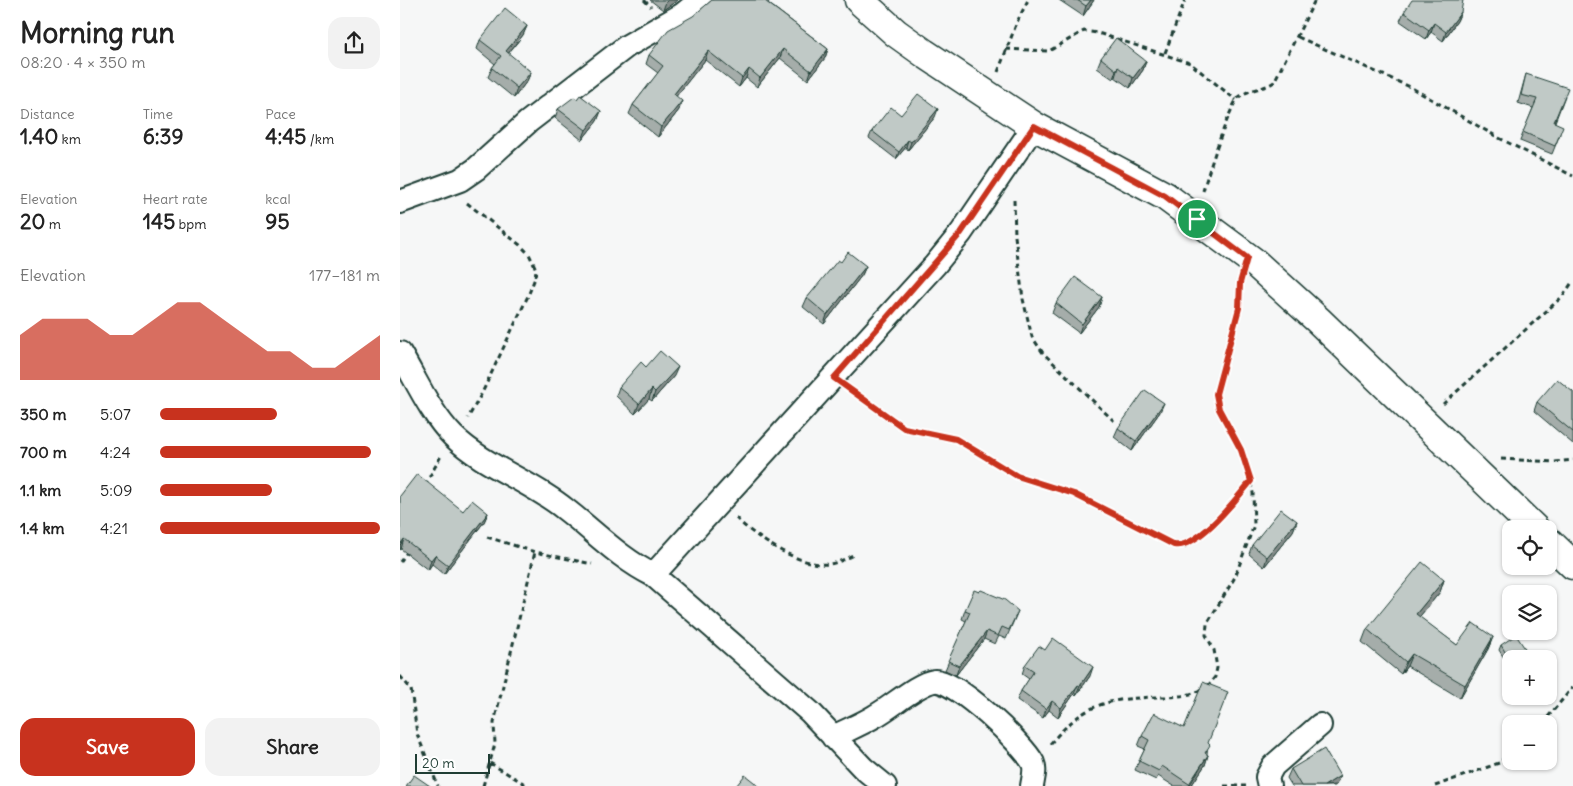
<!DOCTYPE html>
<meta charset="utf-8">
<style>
body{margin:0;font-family:Delius,sans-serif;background:#f2f2f2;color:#222;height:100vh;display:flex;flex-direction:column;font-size:19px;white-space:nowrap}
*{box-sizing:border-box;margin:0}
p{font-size:16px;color:#767676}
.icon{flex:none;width:28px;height:28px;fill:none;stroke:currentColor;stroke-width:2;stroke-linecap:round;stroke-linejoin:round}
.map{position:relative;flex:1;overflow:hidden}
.sheet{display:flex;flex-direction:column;background:#fff;width:400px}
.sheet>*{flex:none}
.tools{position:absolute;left:1102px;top:520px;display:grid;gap:10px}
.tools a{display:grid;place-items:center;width:55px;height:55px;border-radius:10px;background:#fff;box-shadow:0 1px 4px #0004;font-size:25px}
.scale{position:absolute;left:15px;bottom:12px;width:75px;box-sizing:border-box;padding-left:5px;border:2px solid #1f3d34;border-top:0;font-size:14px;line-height:18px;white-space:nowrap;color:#1f3d34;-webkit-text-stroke:4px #fff;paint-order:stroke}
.pin{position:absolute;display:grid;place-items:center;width:42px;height:42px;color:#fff;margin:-21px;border:2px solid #fff;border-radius:50%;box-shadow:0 1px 5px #0007}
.round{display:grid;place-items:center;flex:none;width:52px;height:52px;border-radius:15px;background:#f2f2f2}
.overview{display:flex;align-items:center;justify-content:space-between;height:85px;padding:0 20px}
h1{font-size:28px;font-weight:800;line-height:38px}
.stats{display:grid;grid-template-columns:repeat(3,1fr);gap:8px;height:85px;padding:5px 20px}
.stats div{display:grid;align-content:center}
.stats b{font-size:21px;font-weight:800}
.stats small{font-size:14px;font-weight:400}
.stats p{font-size:14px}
.chart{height:140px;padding:10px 20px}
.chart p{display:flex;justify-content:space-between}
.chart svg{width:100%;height:90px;margin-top:5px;fill:#c8321e;opacity:.7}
.button{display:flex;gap:10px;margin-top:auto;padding:10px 20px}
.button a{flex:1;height:58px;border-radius:15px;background:#c8321e;color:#fff;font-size:20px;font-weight:800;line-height:58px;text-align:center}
.button a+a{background:#f2f2f2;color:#222}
ul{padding:0 20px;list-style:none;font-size:16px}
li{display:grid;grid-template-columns:80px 60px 1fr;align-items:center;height:38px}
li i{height:12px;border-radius:6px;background:#c8321e}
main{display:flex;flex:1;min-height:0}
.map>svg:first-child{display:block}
</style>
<main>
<section class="sheet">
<div class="overview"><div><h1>Morning run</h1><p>08:20 · 4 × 350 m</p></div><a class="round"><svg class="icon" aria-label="share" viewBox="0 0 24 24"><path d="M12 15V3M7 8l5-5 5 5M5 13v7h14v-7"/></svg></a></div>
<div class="stats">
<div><p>Distance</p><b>1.40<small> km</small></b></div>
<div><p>Time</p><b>6:39</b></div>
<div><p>Pace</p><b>4:45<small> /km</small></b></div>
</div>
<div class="stats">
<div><p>Elevation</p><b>20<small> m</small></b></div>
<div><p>Heart rate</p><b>145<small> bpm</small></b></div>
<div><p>kcal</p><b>95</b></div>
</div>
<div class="chart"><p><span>Elevation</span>177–181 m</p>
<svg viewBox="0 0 160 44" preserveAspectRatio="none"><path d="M0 44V22L10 14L20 14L30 14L40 22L50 22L60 14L70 6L80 6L90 14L100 22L110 30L120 30L130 38L140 38L150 30L160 22V44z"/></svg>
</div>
<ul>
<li><b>350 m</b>5:07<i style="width:53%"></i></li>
<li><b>700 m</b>4:24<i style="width:96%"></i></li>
<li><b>1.1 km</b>5:09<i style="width:51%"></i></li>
<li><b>1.4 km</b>4:21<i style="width:100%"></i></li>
</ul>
<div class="button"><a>Save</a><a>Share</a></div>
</section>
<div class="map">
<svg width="1173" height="786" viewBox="0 0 1173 786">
<rect width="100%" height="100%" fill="#f6f7f7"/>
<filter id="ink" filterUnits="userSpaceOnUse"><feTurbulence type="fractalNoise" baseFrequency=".02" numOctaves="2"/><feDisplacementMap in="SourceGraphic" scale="10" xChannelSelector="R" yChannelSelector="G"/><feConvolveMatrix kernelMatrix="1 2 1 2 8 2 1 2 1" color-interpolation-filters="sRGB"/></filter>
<g filter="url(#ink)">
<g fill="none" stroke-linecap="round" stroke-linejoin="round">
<defs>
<path id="street" d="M0,202L60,180L76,169L128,122L227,46L283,14L300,0
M0,353C16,380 31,414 53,436C85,467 131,481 165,509C195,532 219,558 253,575L410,712L463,768L485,786
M253,575L535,265L561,233L634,126
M433,737C447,730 462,724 475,716C492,707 516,684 534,681C555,678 624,745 633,763C636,770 633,779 632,786
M869,786L867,777L873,766L920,725"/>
<path id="secondary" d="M459,0L496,33L524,53L634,126L765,196L854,262L918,320L1135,529
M1149,542L1173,565"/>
</defs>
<use href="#street" stroke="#1f3d34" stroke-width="26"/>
<use href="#secondary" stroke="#1f3d34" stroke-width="31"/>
<path stroke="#1f3d34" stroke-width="3" stroke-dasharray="5 4" stroke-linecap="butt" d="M244,0L251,7
M898,37L1010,87L1099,138L1173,176
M606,49L649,51L684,31L698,33L790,63L836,100
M765,53L785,0
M598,72L617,22L628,0
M803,191C807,176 830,104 839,97C850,88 863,90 874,82L915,0
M614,200L615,236L623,299L632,337L643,353L714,421
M67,203L120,245L129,254L136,269L135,278L128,296L82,393L68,418
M452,392L504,428L514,432L556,439L617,477L673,494L774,545C778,546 782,547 786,546C806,537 836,499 851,482
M1043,404L1163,296L1173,281
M1101,459L1154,462L1173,460
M25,485L41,456
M336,518C356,538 400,567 429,564C438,563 447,558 455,554
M87,537L135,552L192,564
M0,562L8,551
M0,676L11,689L17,734L38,786
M807,687L815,677L817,668L814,650L806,635L807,624L835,577L854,525L853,493L847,466L816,399L821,370L839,308L840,286
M1142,724L1173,687
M650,744C684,704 705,699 756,697C772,697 786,697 801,690
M90,763L128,786
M83,786L95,744L94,723L135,552
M824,786H846
M1035,786L1099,763L1111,752"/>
<use href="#street" stroke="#fff" stroke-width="22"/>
<use href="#secondary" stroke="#fff" stroke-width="28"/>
</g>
<path fill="#a5adaa" stroke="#1f3d34" d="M250,0H278L263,10Z
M312,0H370L368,3L428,49L425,58L408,80L380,58L357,87L346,78L339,87L305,60L276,96L279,110L258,137L229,114L233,105L258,73L246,64L249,55Z
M659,0H694L683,16Z
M1004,12H1061L1057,21L1043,41L1031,32L1026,39L1000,21Z
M127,26L123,35L108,54L131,72L127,81L114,98L88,77L92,68L95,64L77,49L80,40Z
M701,58L746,61L743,70L730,88L715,77L713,79L697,68Z
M1126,74L1165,96L1155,122L1160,134L1152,154L1120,141L1133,108L1118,103Z
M177,99L201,111L197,121L182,140L155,118L158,109Z
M501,115L535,117L508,150L506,147L496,159L469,138L472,131Z
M441,262L466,266L462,275L424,324L403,307L407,298Z
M702,297L699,307L679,333L652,313L656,303Z
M246,367L274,376L252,401L249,399L235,414L216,396L219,387Z
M1173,392V444L1134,411L1137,402Z
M760,412L732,451L714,437L718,428Z
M0,496L63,511L88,513L84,522L44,574L32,564L28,570L1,549L0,550Z
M897,521L893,531L864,567L849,554L852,545Z
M1044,580L1040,592L1019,617L1057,645L1093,637L1088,649L1060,698L1007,666L1001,674L962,642L967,629Z
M565,610L618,611L606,639L599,636L595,644L584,639L556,675L545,670L566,621L562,619Z
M1101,645L1126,658L1125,659H1111V667L1110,668L1099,650Z
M645,650L690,676L676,696L674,694L658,717L649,710L643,718L617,700L621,691L629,679L622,674L625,665Z
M742,736L808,743L807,754L808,755L805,765L791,786H774L758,776L756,780L735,770L739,761L745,749L738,746Z
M891,769L940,776L936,785L935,786H892L887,778Z"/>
<path fill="#868d8b" stroke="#1f3d34" d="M269,0H278L263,10L266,2Z
M691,0H694L683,16L686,6Z
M1061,12L1057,21L1043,41L1046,32Z
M1034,23L1031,32L1026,39L1029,30Z
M127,26L123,35L102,61L106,51Z
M383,49L380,58L357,87L360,78Z
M428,49L425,58L408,80L411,71Z
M308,51L305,60L271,103L274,94Z
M746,61L743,70L730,88L733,78Z
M718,67L715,77L713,79L716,70Z
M349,69L346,78L339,87L342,78Z
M131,72L127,81L114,98L117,88Z
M282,101L279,110L258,137L261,127Z
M538,109L535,117L508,150L511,142Z
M201,111L197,121L182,140L186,130Z
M508,140L506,147L496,159L499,152Z
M466,266L462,275L424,324L427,315Z
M702,297L699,307L679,333L682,324Z
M278,367L274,376L252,401L255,392Z
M252,389L249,399L235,414L239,404Z
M764,403L760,412L732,451L736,441Z
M88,513L84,522L44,574L48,565Z
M897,521L893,531L864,567L867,557Z
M4,539L1,549L0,550V545Z
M35,555L32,564L28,570L31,560Z
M1044,580L1040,592L1011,627L1016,614Z
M587,631L584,639L556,675L559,666Z
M1093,637L1088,649L1060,698L1065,685Z
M1128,653L1126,658L1125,659H1119Z
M1012,654L1007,666L1001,674L1006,662Z
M693,667L690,676L676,696L680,686Z
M678,685L674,694L658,717L661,708Z
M652,701L649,710L643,718L646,709Z
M808,755L805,765L791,786H789Z
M940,776L936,785L924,786Z"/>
<path fill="#c0c9c6" stroke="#1f3d34" d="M312,0H366L365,1L428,49L411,71L383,49L360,78L349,69L342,78L308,51L274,94L282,101L261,127L233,105L263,66L249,55L268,30L293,16Z
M677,0H691L686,6Z
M1012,0H1063L1061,12L1046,32L1034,23L1029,30L1004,12Z
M105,8L127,26L106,51L131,72L117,88L92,68L101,56L80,40Z
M716,38L746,61L733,78L718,67L716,70L701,58Z
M1126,74L1168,88L1154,122L1163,126L1155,146L1123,132L1137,99L1121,95Z
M518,94L538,109L511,142L508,140L499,152L472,131L491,107L501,115Z
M180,95L201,111L186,130L158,109L174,97L177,99Z
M448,252L466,266L427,315L407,298L438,260L441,262Z
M675,277L702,297L682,324L656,303Z
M260,351L278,367L255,392L252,389L239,404L219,387L241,362L246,367Z
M1157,379L1173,392V432L1137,402Z
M745,390L764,403L736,441L718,428Z
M17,474L63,511L72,500L88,513L48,565L35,555L31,560L4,539L0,545V496Z
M881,509L897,521L867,557L852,545Z
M1022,562L1044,580L1016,614L1057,645L1073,623L1093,637L1065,685L1012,654L1006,662L967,629Z
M574,590L579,592L581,590L605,600L618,611L609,630L602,627L598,636L587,631L559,666L548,661L570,612L565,610Z
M1116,635L1128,653L1119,659H1111V662L1101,645Z
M653,638L693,667L680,686L678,685L661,708L652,701L646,709L621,691L634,671L625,665L639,646L645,650Z
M803,682L828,692L808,743L810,745L805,753L808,755L789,784L762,766L759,771L739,761L749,740L742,736L754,713L784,728Z
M924,749L940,776L924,786H901L891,769Z
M14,775L30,786H6Z
M345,775L359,786H336Z"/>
</g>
<g fill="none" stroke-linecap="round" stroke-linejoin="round" filter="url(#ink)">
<defs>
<path id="route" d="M634,126L765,196L847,258L840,283L839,308L816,394L819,409L841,450L851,481C837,498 797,550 774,545L674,494L617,476L556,439L504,428L434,378L561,233Z"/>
</defs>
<use href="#route" stroke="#fff" stroke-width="10"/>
<use href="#route" stroke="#c8321e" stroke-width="6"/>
</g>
</svg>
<div class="tools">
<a><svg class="icon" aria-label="locate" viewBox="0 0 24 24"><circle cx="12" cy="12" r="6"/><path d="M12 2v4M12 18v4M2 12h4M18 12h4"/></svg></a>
<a><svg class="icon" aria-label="layers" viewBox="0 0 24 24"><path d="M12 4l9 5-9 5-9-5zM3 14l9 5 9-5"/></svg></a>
<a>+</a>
<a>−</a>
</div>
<div class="scale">20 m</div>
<div class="pin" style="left:797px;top:219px;background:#1e9e55"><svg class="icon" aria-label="arrive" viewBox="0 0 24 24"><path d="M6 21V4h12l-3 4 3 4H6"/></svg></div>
</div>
</main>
